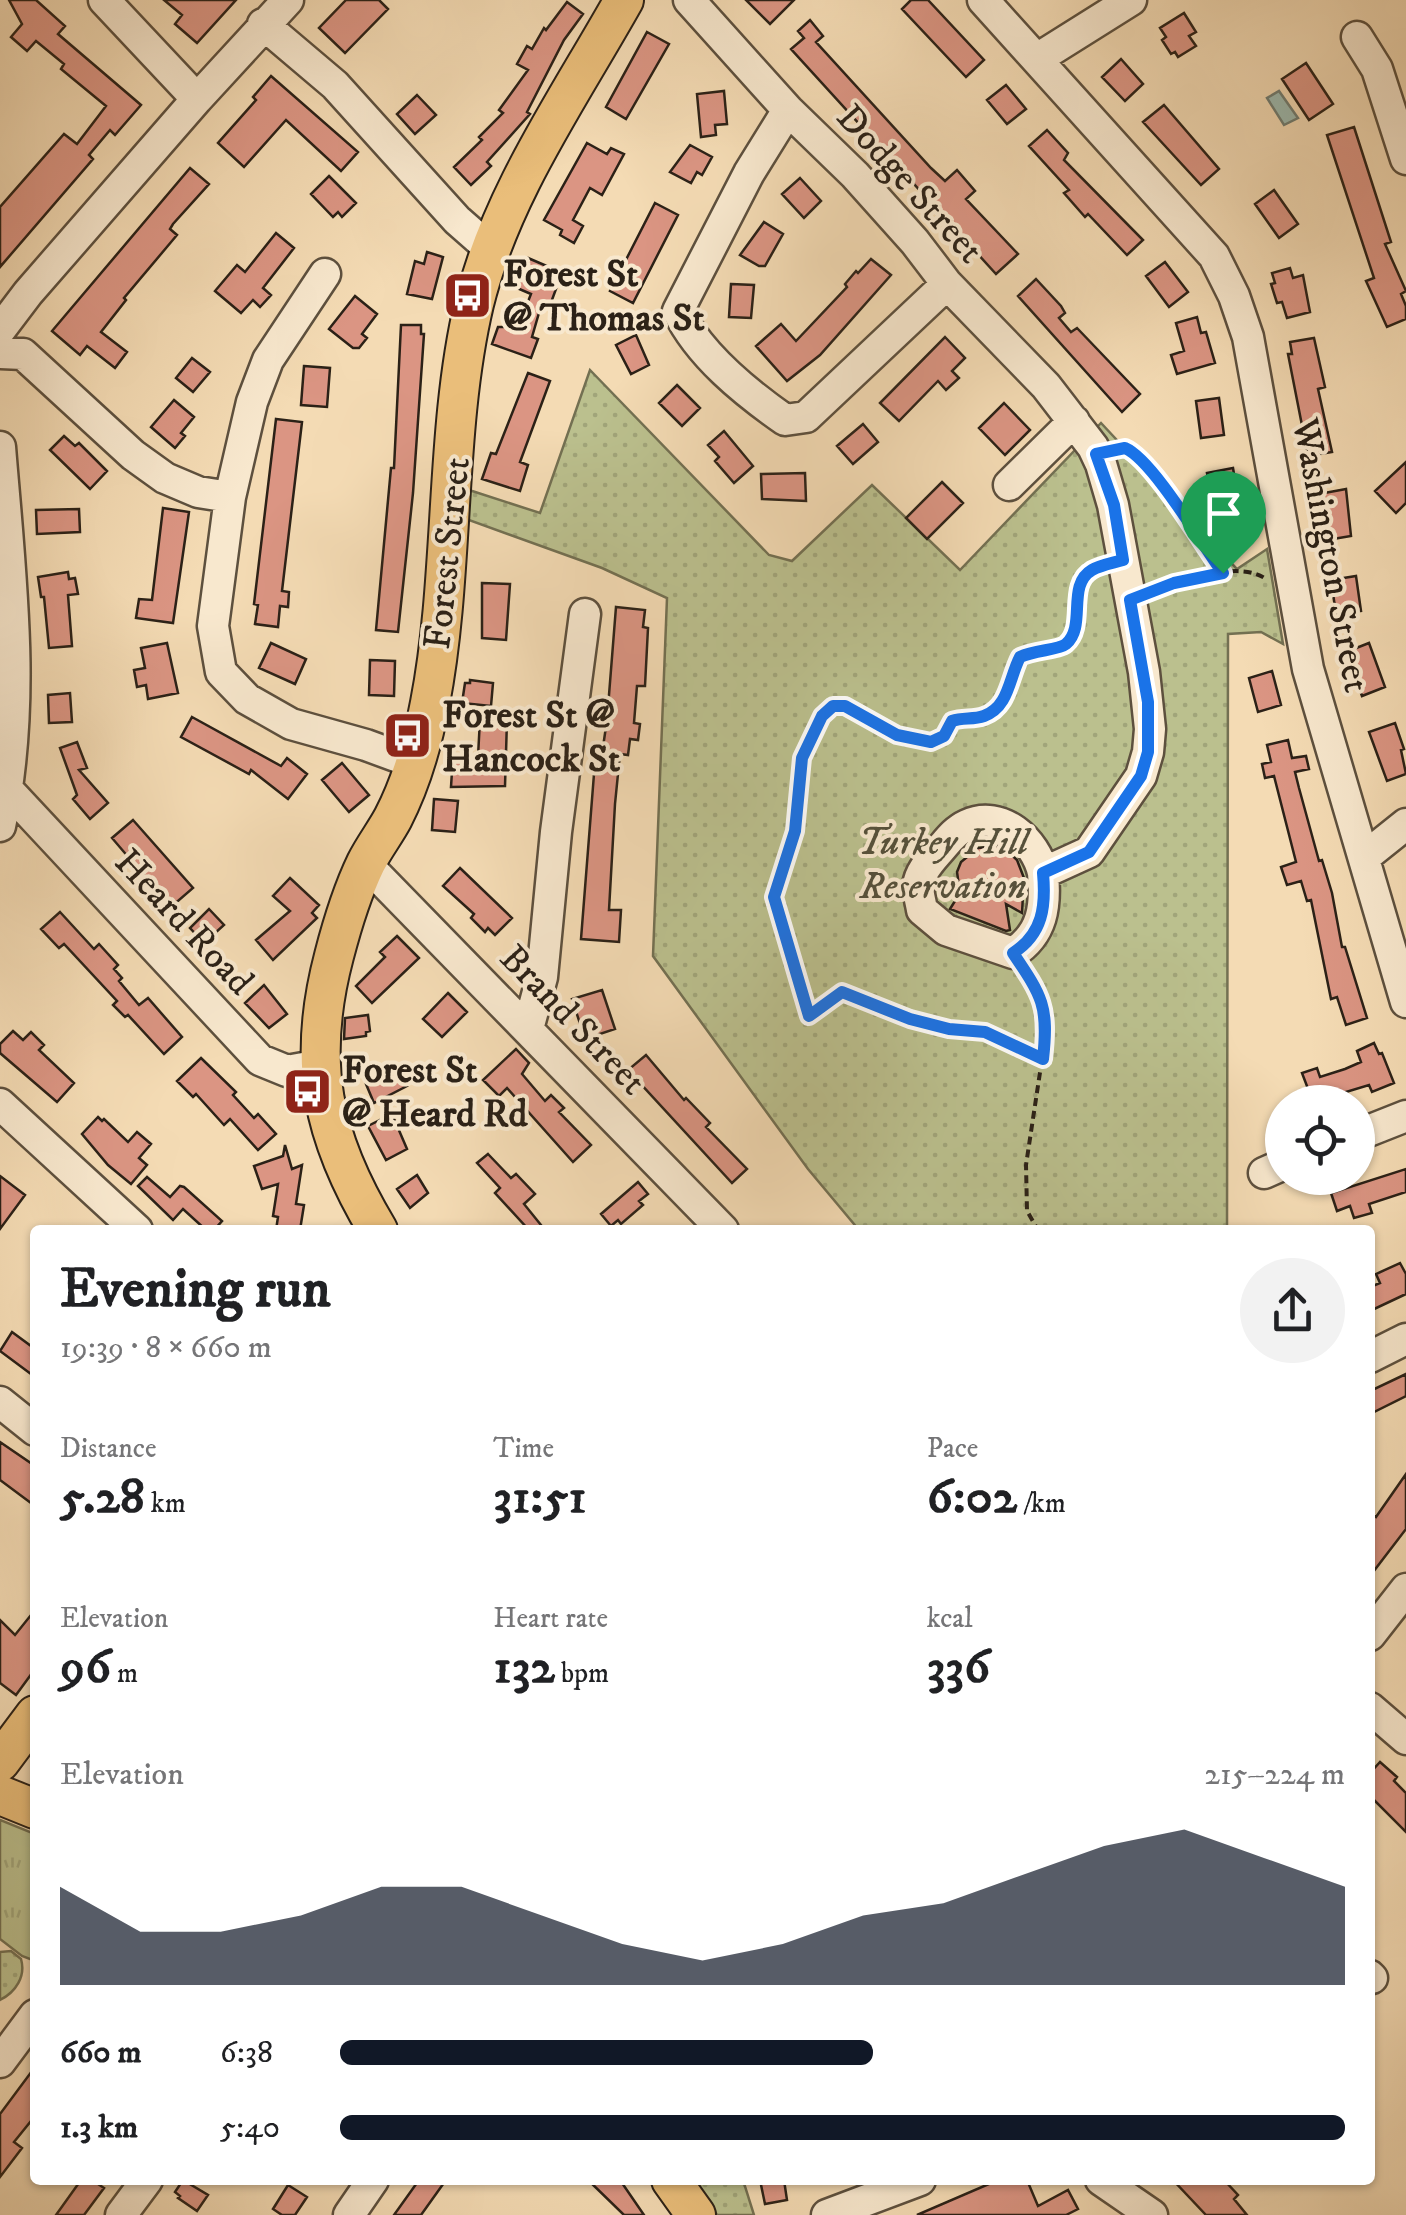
<!DOCTYPE html>
<meta charset="utf-8">
<style>
body{margin:0;font-family:"IM FELL DW Pica",serif;background:#f2f2f2;color:#202124;height:100vh;display:flex;flex-direction:column;font-size:38px;white-space:nowrap}
*{box-sizing:border-box;margin:0}
p{font-size:32px;color:#757577}
.icon{flex:none;width:55px;height:55px;fill:none;stroke:currentColor;stroke-width:2;stroke-linecap:round;stroke-linejoin:round}
.map{position:relative;flex:1;overflow:hidden}
.sheet{position:absolute;left:30px;top:1225px;width:1345px;height:960px;display:flex;flex-direction:column;background:#fff;border-radius:10px;box-shadow:0 2px 8px #0004}
.sheet>*{flex:none}
.buttons{position:absolute;left:1265px;top:1085px;display:grid;gap:20px}
.buttons a{display:grid;place-items:center;width:110px;height:110px;border-radius:50%;background:#fff;box-shadow:0 2px 8px #0004;font-size:50px}
.pin{position:absolute;display:grid;place-items:center;width:85px;height:85px;color:#fff;margin:-102px -42px;border-radius:50% 50% 50% 0;rotate:-45deg;box-shadow:0 0 10px #0007}
.pin .icon{rotate:45deg}
.round{display:grid;place-items:center;flex:none;width:105px;height:105px;border-radius:52px;background:#f2f2f2}
.overview{display:flex;align-items:center;justify-content:space-between;height:170px;padding:0 30px}
h1{font-size:55px;font-weight:700;line-height:75px}
.figures{display:grid;grid-template-columns:repeat(3,1fr);gap:15px;height:170px;padding:10px 30px}
.figures div{display:grid;align-content:center}
.figures b{font-size:50px;font-weight:700}
.figures small{font-size:28px;font-weight:400}
.figures p{font-size:28px}
.chart{height:280px;padding:20px 30px}
.chart p{display:flex;justify-content:space-between}
.chart svg{width:100%;height:180px;margin-top:10px;fill:#111827;opacity:.7}
ul{padding:0 30px;list-style:none;font-size:32px}
li{display:grid;grid-template-columns:160px 120px 1fr;align-items:center;height:75px}
li i{height:25px;border-radius:12px;background:#111827}
.map>svg:first-child{display:block}
</style>
<div class="map">
<svg width="1406" height="2215" viewBox="0 0 1406 2215">
<defs>
<pattern id="grass-tufts" width="24" height="20" patternUnits="userSpaceOnUse" patternTransform="scale(2.5)"><rect width="24" height="20" fill="#bbc08e"/><path d="M3 7l-1-3M5 7V3M7 7l1-3M15 17l-1-3M17 17v-4M19 17l1-3" fill="none" stroke="#a1a57a"/></pattern>
<pattern id="park-dots" width="8" height="8" patternUnits="userSpaceOnUse" patternTransform="scale(2.5)"><rect width="8" height="8" fill="#bbc08e"/><path d="M2 2h.1M6 6h.1" fill="none" stroke="#a1a57a" stroke-width="1.8" stroke-linecap="round"/></pattern>
</defs>
<rect width="100%" height="100%" fill="#f4dbb4"/>
<filter id="stains"><feTurbulence type="fractalNoise" baseFrequency=".002" numOctaves="4"/><feColorMatrix values="0 0 0 0 .2 0 0 0 0 .09 0 0 0 0 .02 0 0 0 .5 -.17"/></filter>
<radialGradient id="worn" r=".72"><stop offset=".6" stop-color="#630" stop-opacity="0"/><stop offset="1" stop-color="#630" stop-opacity=".3"/></radialGradient>
<path fill="url(#grass-tufts)" stroke="#737052" stroke-width="2.5" d="M0,1820L35,1834V1961L22,1956L0,1939Z"/>
<path fill="url(#park-dots)" stroke="#737052" stroke-width="2.5" d="M590,370L769,555L792,561L872,485L960,570L1101,423L1237,569L1267,549L1283,644L1261,632L1228,634L1227,1230H859L808,1169L653,956L667,598L602,568L466,519L469,490L540,513Z
M11,1951L21,1959C26,1976 16,1992 0,2000V1952Z
M695,2180H743L754,2215H717Z"/>
<path fill="#9cbbb1" stroke="#6f7d73" stroke-width="2.5" d="M1279,91L1298,118L1284,125L1267,98Z"/>
<path fill="#db9583" stroke="#2b2117" stroke-width="2.5" d="M9,0H36L65,26L58,34L141,105L115,135L110,130L89,155L93,159L0,267V207L64,134L77,144L106,106L61,69L64,64L36,41L27,51L11,37L22,24Z
M164,0H236L197,43L175,24L182,15Z
M346,0H379L388,9L345,53L319,28Z
M746,0H794L770,24Z
M911,0H928L984,60L966,77L902,9Z
M567,2L583,14L564,40L527,112L530,114L487,162L491,166L471,185L454,167L482,140L479,137L503,113L499,110L528,70L517,64L527,46L532,49L544,28L546,30Z
M1184,13L1196,32L1189,36L1196,46L1178,57L1175,52L1171,54L1162,40L1166,37L1160,28Z
M810,20L823,36L816,42L931,168L945,181L957,170L975,191L966,199L1018,254L996,274L791,49L804,38L798,31Z
M647,32L669,44L626,119L606,107Z
M1121,59L1143,84L1125,101L1102,77Z
M1306,63L1333,104L1309,120L1282,79Z
M271,76L358,152L341,171L286,120L244,167L218,143L256,100L253,97Z
M1006,85L1026,109L1007,124L987,100Z
M724,91L727,124L715,125L716,135L701,137L697,94Z
M417,95L436,115L415,134L397,114Z
M1164,105L1219,169L1201,185L1143,122Z
M1354,127L1391,242L1385,244L1406,291L1401,294L1406,306V319L1387,327L1366,281L1374,278L1327,135Z
M1047,130L1068,153L1064,160L1143,240L1127,255L1088,214L1085,217L1064,193L1069,190L1029,146Z
M587,143L607,154L611,148L624,154L602,195L590,188L573,220L583,226L574,243L560,235L562,230L544,220Z
M690,145L712,157L702,175L697,172L691,183L670,172Z
M190,168L209,184L173,224L170,229L177,235L124,298L126,300L101,332L127,352L115,368L87,346L80,355L52,331Z
M329,176L356,203L342,217L338,212L333,217L311,194Z
M800,178L821,201L804,218L782,194Z
M1274,190L1298,224L1279,238L1255,204Z
M655,203L678,215L633,303L610,291Z
M764,222L783,234L765,266H759L740,255Z
M276,233L294,248L263,288L271,295L260,307L253,300L241,313L215,291L237,265L245,272Z
M427,252L443,257L432,299L407,294L415,261L424,264Z
M528,258L549,267L544,279L549,281L548,286L556,289L549,308L541,306L532,337L538,339L531,358L492,344L498,327H518L531,294L517,288Z
M871,259L891,275L820,355L787,381L756,346L781,324L796,341L847,287L845,284L856,271L858,273Z
M1165,262L1188,292L1169,307L1146,276Z
M1290,268L1293,278L1303,275L1310,312L1287,318L1282,302L1277,303L1271,284L1275,283L1272,273Z
M1036,279L1061,306L1065,313L1059,318L1071,332L1077,328L1140,394L1122,412L1018,296Z
M731,284L754,285L751,318L729,317Z
M355,296L377,314L362,334L367,338L359,348H353L329,329Z
M1197,317L1201,333L1206,332L1215,363L1177,374L1171,355L1184,351L1176,323Z
M401,325H421V334H424L413,493L398,632L376,630L391,468H394Z
M636,335L649,365L631,374L616,345Z
M945,337L965,358L952,371L959,378L946,390L938,381L899,421L880,403Z
M1314,338L1325,387L1318,389L1332,452L1308,456L1288,354H1292L1290,342Z
M192,358L210,372L193,392L176,378Z
M304,366L330,368L327,407L301,405Z
M528,373L550,381L520,462L528,465L520,491L482,479L491,453L496,454Z
M677,385L700,408L682,426L659,403Z
M1219,398L1224,435L1201,438L1196,401Z
M174,400L194,417L181,433L185,436L175,448L151,427Z
M1004,403L1030,430L1005,455L979,428Z
M276,419L302,422L282,591L289,592L288,607L280,606L278,627L255,624L258,605L254,604Z
M863,424L878,442L853,464L837,446Z
M724,431L753,466L734,483L715,461L719,457L708,445Z
M64,436L75,446L79,443L107,471L90,489L50,450Z
M1406,462V503L1396,513L1375,491Z
M1233,468L1240,510L1204,516L1201,496L1211,495L1207,473Z
M805,473L806,501L762,499L761,474Z
M942,482L963,503L927,539L906,518Z
M1346,489L1351,536L1327,540L1319,494Z
M163,508L189,512L173,623L136,618L139,599L152,600Z
M79,509L80,532L37,534L36,510Z
M68,572L69,579L75,578L78,594L68,595L72,646L49,648L44,597H41L38,577Z
M1356,576L1361,611L1336,614L1331,580Z
M482,583L510,584L506,640L482,638Z
M616,607L645,610L643,627L648,628L645,686H637L634,723L640,724L638,740L630,739L628,755L620,754L615,804L609,910H621L619,942L581,939L594,774H599L607,720Z
M167,643L178,693L148,699L146,685L137,687L134,670L145,668L141,648Z
M271,643L306,659L295,684L259,668Z
M1369,643L1385,687L1362,696L1346,652Z
M370,660L395,661L394,696L369,695Z
M1272,671L1281,705L1258,712L1249,678Z
M470,680L493,683L491,706L462,703L465,683H470Z
M70,693L72,722L49,723L48,695Z
M192,717L281,766L287,758L307,774L288,799L251,770L249,774L181,737Z
M480,719L507,720L505,786L451,787L453,756L478,757Z
M1395,723L1404,749L1401,750L1406,774L1387,781L1369,732Z
M1288,740L1292,758L1306,756L1309,769L1295,772L1299,788L1319,861L1322,860L1332,893L1342,947H1345L1367,1018L1346,1025L1337,997L1331,999L1311,900L1307,901L1301,881L1287,885L1281,867L1296,862L1274,776L1265,778L1262,764L1271,762L1267,745Z
M77,742L87,768L79,770L108,803L90,819L73,799L77,795L60,748Z
M342,763L369,795L349,812L322,780Z
M434,799L458,801L455,832L432,830Z
M133,820L193,888L171,907L112,838Z
M999,843L1017,860L1024,878L1022,913L1006,904L1010,930L1006,931L950,909L960,893L957,872L961,862L978,848L997,846Z
M460,868L512,918L495,935L488,928L485,932L471,918L474,914L443,886Z
M290,878L319,905L312,913L317,918L273,960L256,940L290,911L273,896Z
M209,909L224,925L204,943L190,928Z
M60,912L94,949L99,944L118,965L114,969L122,978L119,981L139,1005L148,998L182,1037L164,1054L128,1015L125,1017L113,1005L117,1001L64,944L59,948L41,929Z
M397,936L419,958L372,1003L356,986L385,957L380,952Z
M264,985L287,1014L269,1028L245,1003Z
M602,990L615,1029L585,1039L572,999Z
M448,993L467,1012L442,1037L423,1019Z
M368,1015L370,1031L366,1032V1036L344,1039L345,1018Z
M13,1031L23,1040L31,1032L44,1045L39,1050L74,1083L57,1102L0,1053V1044Z
M1374,1043L1379,1054L1382,1053L1394,1083L1372,1092L1369,1085L1313,1102L1302,1073L1317,1068L1320,1077L1345,1069L1361,1062L1357,1051Z
M516,1049L529,1063L522,1074L545,1101L551,1095L564,1108L559,1112L591,1145L573,1162L507,1088L499,1096L483,1080Z
M646,1055L684,1100L686,1098L710,1123L706,1127L747,1169L732,1183L628,1070Z
M201,1058L236,1092L233,1095L254,1118L258,1114L276,1134L258,1150L230,1119L224,1125L196,1094L193,1097L177,1081Z
M398,1068L407,1086L374,1103L366,1084Z
M392,1114L407,1149L386,1160L368,1126Z
M98,1117L102,1121L104,1119L128,1142L137,1132L151,1144L139,1158L147,1165L131,1184L108,1165L82,1134Z
M285,1145L292,1169L302,1165L296,1204L304,1205L300,1230H276L278,1217L273,1216L278,1184L262,1189L254,1166L283,1156Z
M488,1154L511,1178L516,1174L535,1194L524,1204L545,1230H529L495,1193L500,1188L477,1163Z
M1406,1169V1192L1369,1204L1372,1213L1354,1218L1350,1206L1337,1211L1331,1193Z
M417,1175L428,1193L410,1208L397,1189Z
M0,1176L25,1195L0,1229Z
M147,1177L170,1197L180,1186L184,1187L222,1221L214,1230H206L183,1209L173,1220L138,1186Z
M638,1182L648,1194L639,1201L643,1205L621,1224L618,1220L611,1226L601,1214Z
M1400,1263L1406,1274V1294L1370,1311V1287L1380,1283L1376,1274Z
M12,1332L35,1349V1377L0,1351Z
M1406,1374V1396L1370,1414V1391Z
M0,1442L35,1466V1506L0,1480Z
M1406,1474V1529L1370,1576V1513L1376,1517Z
M35,1610V1669L16,1695L0,1683V1620L15,1635Z
M1380,1762L1397,1777L1394,1781L1406,1793V1832L1370,1796V1773Z
M35,2067V2116L14,2142L22,2148L0,2177V2114Z
M81,2180H92L104,2188L84,2215H56Z
M183,2180L208,2195L197,2211L178,2198L180,2196L175,2192Z
M419,2180H446L421,2215H394Z
M588,2180H620L644,2215H624Z
M760,2180H784L787,2200L765,2204Z
M998,2180H1027L1038,2206L1068,2190L1078,2209L1066,2215H917Z
M1173,2180H1224L1238,2195L1234,2199L1247,2215H1206Z
M288,2185L307,2197L295,2215H282L273,2209Z"/>
<g fill="none" stroke-linecap="round" stroke-linejoin="round">
<defs>
<path id="minor" d="M104,0L197,99
M689,0L788,110L855,175L915,242L947,284L1046,386L1093,447L1101,464L1113,505L1144,672L1150,729L1148,752L1141,776L1089,852L1043,873C1036,841 1001,809 967,825C954,831 947,842 938,852C930,861 919,873 918,886C918,893 921,903 922,910L946,930L1013,953C1043,934 1046,906 1043,873
M983,0L1214,256L1234,296L1248,337L1308,669L1406,1002
M263,24L335,85L457,220L490,249
M1357,37L1377,69L1406,159
M1037,59L1131,0
M788,110L749,173L678,311C699,355 745,392 785,420L806,417L947,284
M325,274L268,360L252,402L230,497L213,626L221,672L247,699L291,724L366,745L415,763
M0,330L28,293L197,99L288,0
M0,353L23,354L133,455L165,478L198,492L230,497
M0,447C10,572 27,702 0,826
M1009,485L1074,421
M8,790L260,1060L287,1071L320,1065
M1366,856L1406,824
M366,864L723,1230
M528,1029L542,977L556,832L585,614
M0,1104L137,1230
M1358,1135L1406,1116
M1264,1173L1282,1165
M1370,1357L1406,1339
M0,1402L35,1430
M1370,1635L1406,1589
M1370,1708L1406,1739
M1370,1976L1372,1978
M0,2062L35,2015
M1101,2180L1152,2215
M121,2215L147,2180
M349,2215L373,2180
M827,2215L920,2180"/>
<path id="major" d="M378,1230C322,1137 306,1062 334,956C342,925 352,892 366,863C374,847 385,833 393,818C411,783 423,741 430,703C455,574 444,431 474,304C501,194 569,98 624,0
M0,1762L35,1715
M0,1795L35,1809
M671,2180L696,2215"/>
</defs>
<use href="#minor" stroke="#5d503e" stroke-width="35"/>
<use href="#major" stroke="#2b2117" stroke-width="42"/>
<path stroke="#2b2117" stroke-width="4" stroke-dasharray="8 5" stroke-linecap="butt" d="M1121,449H1129L1136,455L1223,573
M1155,590C1184,580 1240,560 1266,579
M1027,974L1041,993L1047,1026L1026,1165L1027,1211L1038,1230
M1043,1059L985,1032L949,1029L910,1019L842,992L809,1017L774,897L795,831L802,758L822,715L833,706H845L897,735L931,742L944,736L952,721C962,717 973,720 983,716C1009,707 1010,678 1020,657C1035,650 1059,650 1066,644C1090,623 1063,580 1099,568"/>
<use href="#minor" stroke="#f8e8ce" stroke-width="30"/>
<use href="#major" stroke="#eabe7a" stroke-width="38"/>
</g>
<g fill="none" stroke-linecap="round" stroke-linejoin="round">
<defs>
<path id="route" d="M1125,448C1153,460 1203,546 1223,573L1174,583L1130,600L1148,702V752L1141,776L1089,852L1043,873C1046,906 1043,934 1013,953C1042,996 1049,1006 1043,1059L985,1032L949,1029L910,1019L842,992L809,1016L774,897L795,831L802,758L822,716L833,706H845L897,735L931,742L944,736L952,721C963,717 973,720 984,716C1009,707 1009,678 1020,657C1035,650 1059,650 1066,644C1087,626 1066,585 1092,570C1101,565 1113,563 1123,560L1114,505L1096,454Z"/>
</defs>
<use href="#route" stroke="#fff" stroke-width="20"/>
<use href="#route" stroke="#1a73e8" stroke-width="12"/>
</g>
<defs>
<symbol id="bus-square" viewBox="-11 -11 22 22"><rect x="-9" y="-9" width="18" height="18" rx="4" fill="#8f2418" stroke="#f8e8ce"/><path d="M-5-6H5V4H4V6H2V4H-2V6H-4V4H-5ZM-3.5-4V0h7V-4ZM-3.5 1.2v1.5H-2V1.2ZM2 1.2v1.5H3.5V1.2Z" fill="#fff"/></symbol>
</defs>
<g fill-rule="evenodd">
<use href="#bus-square" x="440" y="268" width="55" height="55"/>
<use href="#bus-square" x="380" y="708" width="55" height="55"/>
<use href="#bus-square" x="280" y="1064" width="55" height="55"/>
</g>
<g text-anchor="middle" stroke-width="8" stroke-linejoin="round" paint-order="stroke">
<g font-size="38" fill="#2b2117" stroke="#f8e8ce">
<text transform="translate(911 183) rotate(48)" y="13">Dodge Street</text>
<text transform="translate(446 553) rotate(-84)" y="13">Forest Street</text>
<text transform="translate(1332 555) rotate(79)" y="13">Washington Street</text>
<text transform="translate(185 921) rotate(47)" y="13">Heard Road</text>
<text transform="translate(574 1019) rotate(46)" y="13">Brand Street</text>
</g>
<g font-size="38" font-weight="bold" fill="#2b2117" stroke="#f8e8ce" text-anchor="start">
<text x="503" y="286">Forest St<tspan x="503" dy="44">@ Thomas St</tspan></text>
<text x="442" y="727">Forest St @<tspan x="442" dy="44">Hancock St</tspan></text>
<text x="342" y="1082">Forest St<tspan x="342" dy="44">@ Heard Rd</tspan></text>
</g>
<g font-size="38" font-style="italic" fill="#56513b" stroke="#f8e8ce">
<text x="943" y="854">Turkey Hill<tspan x="943" dy="44">Reservation</tspan></text>
</g>
</g>
<rect width="100%" height="100%" filter="url(#stains)"/>
<rect width="100%" height="100%" fill="url(#worn)"/>
</svg>
<div class="buttons">
<a><svg class="icon" aria-label="locate" viewBox="0 0 24 24"><circle cx="12" cy="12" r="6"/><path d="M12 2v4M12 18v4M2 12h4M18 12h4"/></svg></a>
</div>
<div class="pin" style="left:1223px;top:573px;background:#1e9e55"><svg class="icon" aria-label="arrive" viewBox="0 0 24 24"><path d="M6 21V4h12l-3 4 3 4H6"/></svg></div>
<section class="sheet">
<div class="overview"><div><h1>Evening run</h1><p>19:39 · 8 × 660 m</p></div><a class="round"><svg class="icon" aria-label="share" viewBox="0 0 24 24"><path d="M12 15V3M7 8l5-5 5 5M5 13v7h14v-7"/></svg></a></div>
<div class="figures">
<div><p>Distance</p><b>5.28<small> km</small></b></div>
<div><p>Time</p><b>31:51</b></div>
<div><p>Pace</p><b>6:02<small> /km</small></b></div>
</div>
<div class="figures">
<div><p>Elevation</p><b>96<small> m</small></b></div>
<div><p>Heart rate</p><b>132<small> bpm</small></b></div>
<div><p>kcal</p><b>336</b></div>
</div>
<div class="chart"><p><span>Elevation</span>215–224 m</p>
<svg viewBox="0 0 160 44" preserveAspectRatio="none"><path d="M0 44V20L10 31L20 31L30 27L40 20L50 20L60 27L70 34L80 38L90 34L100 27L110 24L120 17L130 10L140 6L150 13L160 20V44z"/></svg>
</div>
<ul>
<li><b>660 m</b>6:38<i style="width:53%"></i></li>
<li><b>1.3 km</b>5:40<i style="width:100%"></i></li>
</ul>
</section>
</div>
